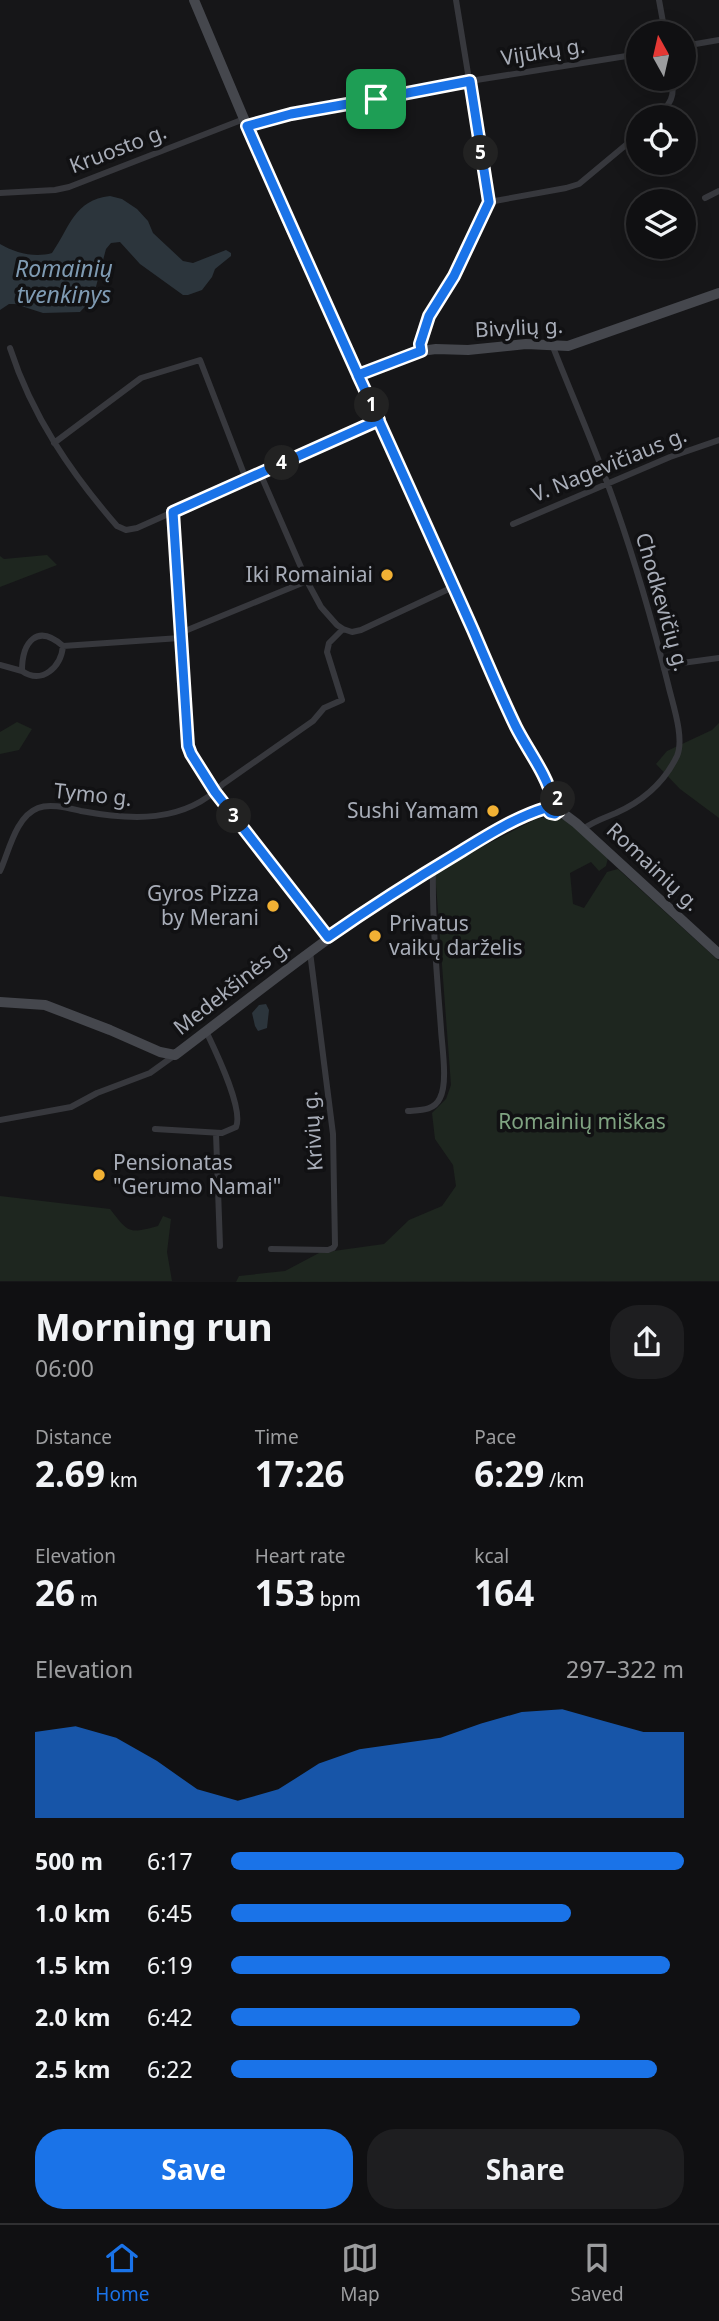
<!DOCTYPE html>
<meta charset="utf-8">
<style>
body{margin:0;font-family:"Noto Sans",sans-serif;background:#1e1e20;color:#f1f3f6;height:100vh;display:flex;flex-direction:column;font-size:26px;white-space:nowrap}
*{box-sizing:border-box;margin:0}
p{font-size:23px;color:#9c9d9f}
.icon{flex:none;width:38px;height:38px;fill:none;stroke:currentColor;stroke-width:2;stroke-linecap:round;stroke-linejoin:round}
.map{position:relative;height:1282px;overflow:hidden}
.side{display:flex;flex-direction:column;background:#101012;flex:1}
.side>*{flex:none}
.needle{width:46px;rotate:352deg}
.controls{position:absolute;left:626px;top:21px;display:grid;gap:14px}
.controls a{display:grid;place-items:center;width:70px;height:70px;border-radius:50%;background:#101012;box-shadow:0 4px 18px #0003,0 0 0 2px #303032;font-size:35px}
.pin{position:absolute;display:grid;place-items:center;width:60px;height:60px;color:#fff;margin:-30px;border-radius:14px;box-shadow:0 4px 10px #0006}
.km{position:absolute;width:35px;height:35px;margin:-18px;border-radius:50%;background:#222;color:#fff;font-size:19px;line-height:35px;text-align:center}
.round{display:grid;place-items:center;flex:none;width:74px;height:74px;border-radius:28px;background:#1e1e20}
.headline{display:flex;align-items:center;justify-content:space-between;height:119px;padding:0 35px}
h1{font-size:38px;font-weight:700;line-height:52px}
.metrics{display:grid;grid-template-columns:repeat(3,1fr);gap:10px;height:119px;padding:7px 35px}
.metrics div{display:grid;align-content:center}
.metrics b{font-size:35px;font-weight:700}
.metrics small{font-size:19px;font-weight:400}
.metrics p{font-size:19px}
.chart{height:196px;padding:14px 35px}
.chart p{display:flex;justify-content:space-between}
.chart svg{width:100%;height:126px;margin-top:7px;fill:#1a73e8;opacity:.7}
.action{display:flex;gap:14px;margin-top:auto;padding:14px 35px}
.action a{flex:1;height:80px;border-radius:28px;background:#1a73e8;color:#fff;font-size:28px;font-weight:700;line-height:80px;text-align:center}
.action a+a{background:#1e1e20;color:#f1f3f6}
ul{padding:0 35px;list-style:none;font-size:23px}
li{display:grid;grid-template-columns:112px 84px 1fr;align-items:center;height:52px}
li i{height:18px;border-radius:9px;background:#1a73e8}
.menu{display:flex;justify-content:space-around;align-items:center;height:98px;border-top:2px solid #303032;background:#101012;font-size:19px;color:#9c9d9f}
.menu a{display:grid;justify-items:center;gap:4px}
.menu .active{color:#1a73e8}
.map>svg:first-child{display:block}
</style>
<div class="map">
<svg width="719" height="1282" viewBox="0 0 719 1282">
<rect width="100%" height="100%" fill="#161618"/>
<path fill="#1e261f" d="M47,555L57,565L0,587V556L4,559Z
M17,722L32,729L19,750L0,754V732Z
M719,723V818L680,789L656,764L667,751L712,730Z
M555,817L572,822L608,858L606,866L599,871L591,862L570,873L573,904L584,908L607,872L618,869L719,961V1281L236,1282L239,1276L285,1271L319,1253L384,1244L409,1220L442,1206L456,1186L453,1165L435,1139L432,1113L446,1099L451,1085L435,871L538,818Z
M0,1196L110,1209C129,1233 128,1234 158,1226L163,1216L171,1219L167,1252L172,1281H0Z"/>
<path fill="#2c353c" d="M110,196L122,199L137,209L148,221L153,233L183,261L193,263L226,250L231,253V256L215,269L212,277L202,290L188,295H183L140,264L120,242L111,243L106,249L93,298L80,312L43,313L15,304H9L0,310V244C15,253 35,258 52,253C70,227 74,200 110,196Z
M266,1004L269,1010L267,1028L258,1031L255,1026L252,1013L259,1005Z"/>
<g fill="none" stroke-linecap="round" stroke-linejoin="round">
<path stroke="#37383d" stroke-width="6" d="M456,0L489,202
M659,0L665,33
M684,46L719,40
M658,117C670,103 675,98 672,79
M247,126L291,114L470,81L639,54
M0,193L55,190L69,187L244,119
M705,198L719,191
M553,347C571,393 591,438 608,485C632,550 651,616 668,684C672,702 685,738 677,756C664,783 643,801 616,813C604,818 594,821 583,829
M10,348C32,416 71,473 117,526L126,530L137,528L379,420
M421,351C417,323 441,301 453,277C466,253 477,227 489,202L566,188L579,184L639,134
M54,443L141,378L200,360L246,479
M260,473L307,581L321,607L337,625L343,629L352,632L361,630L453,587
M173,512L188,745L191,754L215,792L328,937
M513,524L670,457L719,440
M180,633L307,581
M63,646C61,667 42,685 22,671C22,642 37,623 63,646L180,638
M0,665L22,671
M664,669L682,663L719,658
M0,871C9,852 15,817 38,808C50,803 68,808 81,811C130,820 184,824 223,784L313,721L324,708L342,700L327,652L329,643L343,629
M408,1111C420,1110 434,1111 440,1098C448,1083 442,1047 441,1029C437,976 432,922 433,868
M0,1120L71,1107L97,1093L150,1073L175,1055
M155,1129L222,1133L236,1127C244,1109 215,1050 206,1031
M216,1133L220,1246
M271,1249L328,1250L333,1248L335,1245L333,1134L310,952"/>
<path stroke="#45474d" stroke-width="10" d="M194,0L287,221L516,726L549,787L552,798
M358,375L421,351L436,349L468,350L526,344L568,346L719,293
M546 806a8 8 0 1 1 16 0a8 8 0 1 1-16 0Z
M560,811L576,823L719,954
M0,1002L45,1005L110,1030L160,1052L175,1055C266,986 349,918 447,860C478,841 511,819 546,808"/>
</g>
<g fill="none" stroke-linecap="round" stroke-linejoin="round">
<defs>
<path id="route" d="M376,99L291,114L247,126C321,295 398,462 473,630C487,663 501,696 516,727C527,749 547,775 552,798L560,801L561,806L559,811L555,814L550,813L546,808C516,817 486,836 460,852C415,879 371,907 328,937L215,792L191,754L188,746L173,512L379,420L358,375L421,351L420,344L429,316L454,276L489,202L470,81L376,99"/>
</defs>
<use href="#route" stroke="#fff" stroke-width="14"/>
<use href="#route" stroke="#1a73e8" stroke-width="9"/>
</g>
<g fill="#f2b134" stroke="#111113" stroke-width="2.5">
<circle cx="387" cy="575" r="7"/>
<circle cx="493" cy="811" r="7"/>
<circle cx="273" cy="906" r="7"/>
<circle cx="375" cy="936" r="7"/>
<circle cx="99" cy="1175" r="7"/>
</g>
<g text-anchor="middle" stroke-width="7" stroke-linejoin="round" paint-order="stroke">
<g font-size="21" fill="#a8adb8" stroke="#111113">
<text transform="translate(543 52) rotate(-9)" y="7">Vijūkų g.</text>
<text transform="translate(118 149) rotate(-21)" y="7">Kruosto g.</text>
<text transform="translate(519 328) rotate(-3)" y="7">Bivylių g.</text>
<text transform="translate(609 465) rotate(-22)" y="7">V. Nagevičiaus g.</text>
<text transform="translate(662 602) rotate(74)" y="7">Chodkevičių g.</text>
<text transform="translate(93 795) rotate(6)" y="7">Tymo g.</text>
<text transform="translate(653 867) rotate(43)" y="7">Romainių g.</text>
<text transform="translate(232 987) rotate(-38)" y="7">Medekšinės g.</text>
<text transform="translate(313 1131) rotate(-94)" y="7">Krivių g.</text>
</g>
<g font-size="21" fill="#a8adb8" stroke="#111113" text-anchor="end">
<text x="373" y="582">Iki Romainiai</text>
<text x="479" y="818">Sushi Yamam</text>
<text x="259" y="901">Gyros Pizza<tspan x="259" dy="24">by Merani</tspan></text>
<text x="389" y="931" text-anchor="start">Privatus<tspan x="389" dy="24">vaikų darželis</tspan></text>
<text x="113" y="1170" text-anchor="start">Pensionatas<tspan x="113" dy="24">"Gerumo Namai"</tspan></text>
</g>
<g font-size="21" fill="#7fa381" stroke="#111113">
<text x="582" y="1129">Romainių miškas</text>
</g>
<g font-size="23" font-style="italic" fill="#7f9bb3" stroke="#111113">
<text x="64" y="277">Romainių<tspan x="64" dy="26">tvenkinys</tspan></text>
</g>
</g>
</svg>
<div class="controls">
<a><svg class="needle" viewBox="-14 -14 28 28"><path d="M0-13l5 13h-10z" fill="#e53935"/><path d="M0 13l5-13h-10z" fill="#9c9d9f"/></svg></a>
<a><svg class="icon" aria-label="locate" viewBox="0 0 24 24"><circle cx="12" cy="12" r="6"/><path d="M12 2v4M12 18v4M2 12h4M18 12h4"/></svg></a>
<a><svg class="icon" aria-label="layers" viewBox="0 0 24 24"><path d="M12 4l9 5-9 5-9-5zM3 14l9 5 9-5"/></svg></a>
</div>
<div class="pin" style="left:376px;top:99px;background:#1e9e55"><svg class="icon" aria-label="arrive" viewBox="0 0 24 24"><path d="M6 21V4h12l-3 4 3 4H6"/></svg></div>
<b class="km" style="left:372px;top:405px">1</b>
<b class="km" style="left:558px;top:799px">2</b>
<b class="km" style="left:234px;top:816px">3</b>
<b class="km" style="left:282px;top:463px">4</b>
<b class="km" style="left:481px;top:153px">5</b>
</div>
<section class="side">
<div class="headline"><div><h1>Morning run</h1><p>06:00</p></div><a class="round"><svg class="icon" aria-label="share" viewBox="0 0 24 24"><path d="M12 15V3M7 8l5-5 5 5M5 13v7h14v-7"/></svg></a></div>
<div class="metrics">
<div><p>Distance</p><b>2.69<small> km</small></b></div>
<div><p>Time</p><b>17:26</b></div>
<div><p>Pace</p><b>6:29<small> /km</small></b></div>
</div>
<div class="metrics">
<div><p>Elevation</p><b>26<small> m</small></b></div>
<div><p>Heart rate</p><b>153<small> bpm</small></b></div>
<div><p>kcal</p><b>164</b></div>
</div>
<div class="chart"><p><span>Elevation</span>297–322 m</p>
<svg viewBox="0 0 160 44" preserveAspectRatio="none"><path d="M0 44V14L10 12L20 16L30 24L40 34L50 38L60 34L70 25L80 20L90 18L100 16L110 11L120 7L130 6L140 10L150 14L160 14V44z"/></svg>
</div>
<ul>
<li><b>500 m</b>6:17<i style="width:100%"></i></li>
<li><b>1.0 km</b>6:45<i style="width:75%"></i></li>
<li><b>1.5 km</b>6:19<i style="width:97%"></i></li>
<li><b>2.0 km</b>6:42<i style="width:77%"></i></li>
<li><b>2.5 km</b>6:22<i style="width:94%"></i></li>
</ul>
<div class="action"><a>Save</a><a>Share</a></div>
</section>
<nav class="menu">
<a class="active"><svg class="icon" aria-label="home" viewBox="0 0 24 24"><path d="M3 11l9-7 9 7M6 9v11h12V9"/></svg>Home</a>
<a><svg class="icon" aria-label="map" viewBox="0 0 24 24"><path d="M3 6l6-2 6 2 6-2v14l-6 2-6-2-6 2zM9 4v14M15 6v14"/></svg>Map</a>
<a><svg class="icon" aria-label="saved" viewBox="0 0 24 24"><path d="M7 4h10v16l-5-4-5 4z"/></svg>Saved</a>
</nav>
